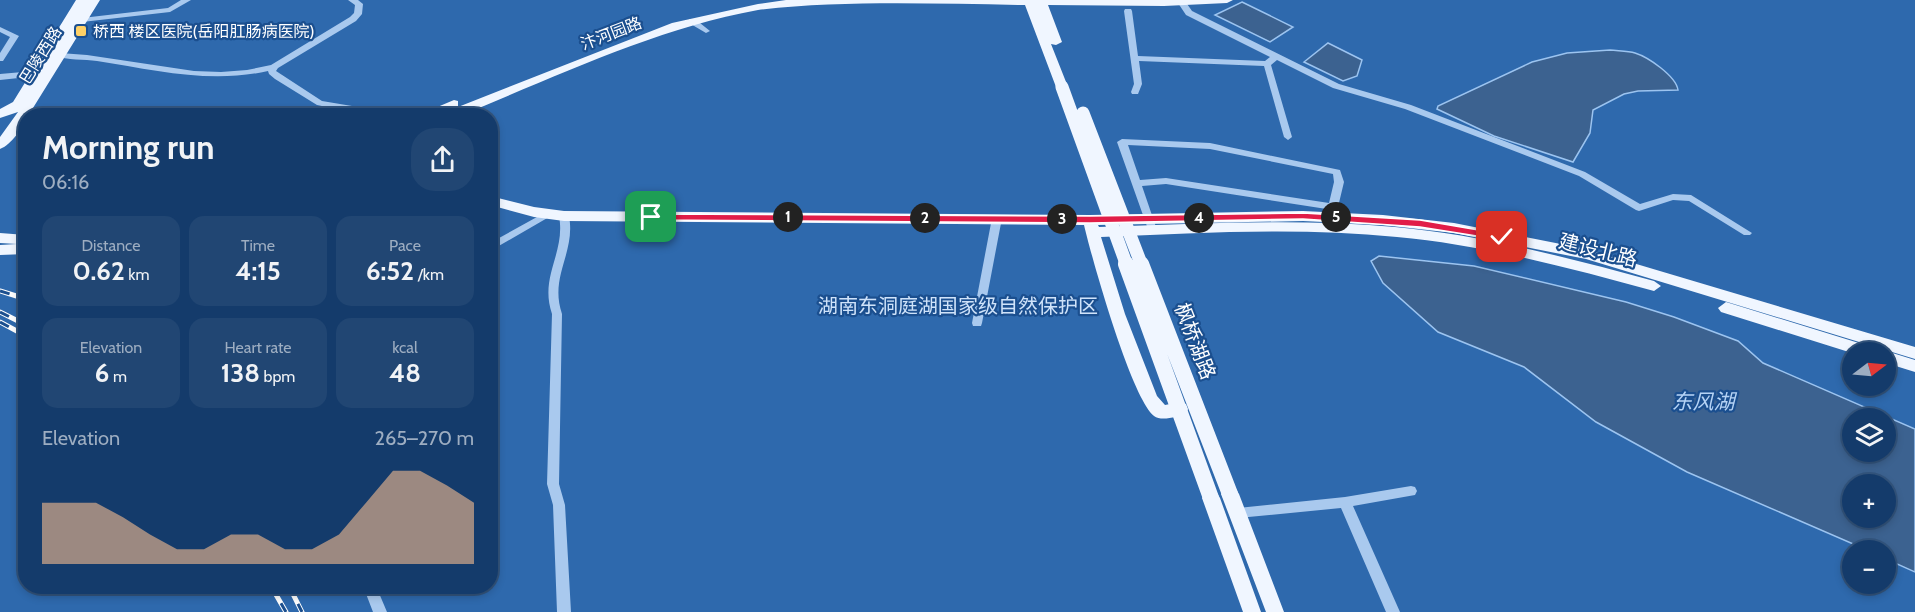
<!DOCTYPE html>
<meta charset="utf-8">
<style>
body{margin:0;font-family:Cabin,"Noto Sans SC",sans-serif;background:#214673;color:#f1f3f6;height:100vh;display:flex;flex-direction:column;font-size:22px;white-space:nowrap}
*{box-sizing:border-box;margin:0}
p{font-size:20px;color:#9dadc1}
.icon{flex:none;width:33px;height:33px;fill:none;stroke:currentColor;stroke-width:2;stroke-linecap:round;stroke-linejoin:round}
.map{position:relative;flex:1;overflow:hidden}
.sheet{position:absolute;left:18px;top:108px;width:480px;height:486px;display:flex;flex-direction:column;background:#143b6b;border-radius:24px;box-shadow:0 3px 9px #0003,0 0 0 2px #33557e}
.sheet>*{flex:none}
.needle{width:39px;rotate:74deg}
.tools{position:absolute;left:1842px;top:342px;display:grid;gap:12px}
.tools a{display:grid;place-items:center;width:54px;height:54px;border-radius:50%;background:#143b6b;box-shadow:0 3px 9px #0003,0 0 0 2px #33557e;font-size:30px}
.pin{position:absolute;display:grid;place-items:center;width:51px;height:51px;color:#fff;margin:-26px;border-radius:12px;box-shadow:0 3px 9px #0006}
.km{position:absolute;width:30px;height:30px;margin:-15px;border-radius:50%;background:#222;color:#fff;font-size:16px;line-height:30px;text-align:center}
.round{display:grid;place-items:center;flex:none;width:63px;height:63px;border-radius:24px;background:#214673}
.summary{display:flex;align-items:center;justify-content:space-between;height:102px;padding:0 24px}
h1{font-size:33px;font-weight:700;line-height:45px}
.figures{display:grid;grid-template-columns:repeat(3,1fr);gap:9px;height:102px;padding:6px 24px}
.figures div{display:grid;align-content:center;border-radius:15px;background:#214673;text-align:center}
.figures b{font-size:26px;font-weight:700}
.figures small{font-size:16px;font-weight:400}
.figures p{font-size:16px}
.chart{height:168px;padding:12px 24px}
.chart p{display:flex;justify-content:space-between}
.chart svg{width:100%;height:108px;margin-top:6px;fill:#d6ab8b;opacity:.7}
.map>svg:first-child{display:block}
</style>
<div class="map">
<svg width="1915" height="612" viewBox="0 0 1915 612">
<rect width="100%" height="100%" fill="#1b4f8f"/>
<path fill="#2e69ad" fill-rule="evenodd" d="M0,0H1915V612H0ZM26,116H490V586H26ZM1852,352H1886V386H1852ZM1852,418H1886V452H1852ZM1852,484H1886V518H1852ZM1852,550H1886V584H1852Z"/>
<path fill="#3c6290" stroke="#9cc4f0" stroke-width="1.5" fill-rule="evenodd" d="M1242,2L1293,27L1270,42L1215,15Z
M1328,43L1362,60L1357,76L1343,81L1304,62Z
M1610,50C1618,51 1628,51 1635,53C1648,57 1676,76 1678,90L1638,91L1624,94L1593,110L1590,133L1573,162L1494,136L1437,109L1438,106L1532,62L1567,53Z
M1379,256L1474,266L1626,302L1674,317L1738,341L1763,363L1915,429V572L1886,559V550H1867L1687,472L1596,422L1524,367L1438,332L1383,283L1371,261ZM1852,418H1886V452H1852ZM1886,484V518H1852V484Z"/>
<g fill="none" stroke-linecap="round" stroke-linejoin="round">
<path fill="#a9c9ee" fill-rule="evenodd" d="M181,0H191L170,12L82,22L78,20L82,18L168,8Z
M348,0H358L363,4L362,14L356,21L278,68L276,71L322,101L376,110L379,116H370L317,105L275,79L269,74L268,71C210,84 155,70 97,61C85,59 66,61 56,55L60,53L87,55L194,71L221,72L247,70L271,65L350,17L354,13L355,5Z
M1179,1H1185L1192,11L1339,84L1411,105L1585,172L1640,204L1673,194L1691,195L1752,233L1750,235H1744L1689,201L1673,200L1639,211L1636,210L1579,176L1405,109L1333,88L1277,60L1271,65L1292,137L1288,140L1284,137L1264,66L1139,61L1142,84L1138,94H1132L1131,92L1134,84L1124,11L1125,9H1131L1132,11L1138,56L1265,61L1270,57L1186,15L1178,3Z
M689,19H695L710,31L706,33L689,23Z
M0,27L19,36L3,61H0V53L10,37L0,32Z
M34,71L37,72V76L0,80V74Z
M1122,139L1210,143L1340,170L1344,182L1338,207L1333,210L1166,184L1142,186L1157,230L1155,232H1149L1117,142ZM1128,145L1210,149L1333,174L1334,182L1329,203L1166,178L1140,180Z
M546,212L549,213L551,215L549,217L490,251V243Z
M564,213L569,216C576,253 549,276 562,314L559,484L565,505L571,612H557L553,505L547,484L552,314C539,276 566,253 559,216Z
M997,215L1002,218L982,323L981,326H973L972,323L992,218Z
M1411,486L1415,487L1417,491L1415,495L1353,506L1400,612H1386L1341,508L1238,518L1234,517L1232,513L1234,509L1238,508L1345,497Z
M363,586H376L387,612H373Z"/>
<path fill="#f0f6ff" fill-rule="evenodd" d="M76,0H88L63,41L88,0H100L28,116H26C24,127 11,145 0,149V137L18,112L0,118V109L13,102Z
M786,0H1233L1227,3L1164,6L1048,5L1062,42L1056,45L1051,44L1068,87L1062,91L1056,87L1025,5C940,4 841,0 758,10C654,29 556,77 459,116H440L455,108L435,116H416L454,100L458,101V107L672,23L758,4Z
M490,196L534,207L564,211L1090,215L1303,211L1383,215L1454,223L1586,249L1915,347V359L1586,259L1454,233L1383,225L1303,221L1098,225L1099,227C1197,224 1296,218 1395,227C1483,235 1569,258 1654,281L1661,286L1654,291C1569,268 1484,245 1397,237C1298,227 1200,233 1101,237L1125,314L1157,396L1165,405L1180,402L1186,404L1188,409L1186,414C1178,416 1162,422 1154,416C1131,397 1092,259 1084,225L564,221L534,217L490,205Z
M0,233L26,235V254L0,255V245L17,244L0,243Z
M1726,302L1875,348L1877,352L1852,353L1721,312L1718,308Z
M1886,351L1915,360V372L1886,363V352H1881Z
M1230,486L1236,489L1239,494L1284,612H1266L1221,494L1224,489Z
M1211,490L1217,493L1220,498L1261,612H1243L1202,498L1205,493Z"/>
<defs>
<path id="rail" d="M0,291L26,299
M0,312L26,325
M0,322L26,336
M271,586L286,612
M289,586L302,612"/>
</defs>
<use href="#rail" stroke="#fff" stroke-width="5"/>
<use href="#rail" stroke="#1b4f8f" stroke-width="3" stroke-dasharray="10" stroke-linecap="butt"/>
<path stroke="#f0f6ff" stroke-width="13" d="M1062,87L1127,266
M1083,113L1142,266"/>
<path stroke="#f0f6ff" stroke-width="16" d="M1126,264L1211,498
M1141,264L1230,494"/>
</g>
<path fill="#e11d48" stroke="#fff" stroke-width="1.5" d="M1303,213L1420,220L1502,234L1507,237L1502,240L1420,227L1303,219L1090,223L651,220L646,217L651,214L1090,216Z"/>
<rect fill="#ffd166" stroke="#1b4f8f" stroke-width="2" x="75" y="25" width="12" height="12" rx="3"/>
<g text-anchor="middle" stroke-width="4.5" stroke-linejoin="round" paint-order="stroke">
<g font-size="16" fill="#fff" stroke="#1b4f8f" text-anchor="start">
<text x="93" y="37">桥西 楼区医院(岳阳肛肠病医院)</text>
</g>
<g font-size="16" fill="#fff" stroke="#1b4f8f">
<text transform="translate(611 33) rotate(-21)" y="6">汴河园路</text>
<text transform="translate(40 55) rotate(-58)" y="6">巴陵西路</text>
</g>
<g font-size="20" fill="#fff" stroke="#1b4f8f">
<text transform="translate(1598 250) rotate(14)" y="7">建设北路</text>
<text transform="translate(1195 341) rotate(69)" y="7">枫桥湖路</text>
</g>
<g font-size="20" fill="#cfe3fa" stroke="#1b4f8f">
<text x="958" y="313">湖南东洞庭湖国家级自然保护区</text>
</g>
<g font-size="21" font-style="italic" fill="#b5d3f5" stroke="#1b4f8f">
<text x="1703" y="409">东风湖</text>
</g>
</g>
</svg>
<div class="tools">
<a><svg class="needle" viewBox="-14 -14 28 28"><path d="M0-13l5 13h-10z" fill="#e53935"/><path d="M0 13l5-13h-10z" fill="#9dadc1"/></svg></a>
<a><svg class="icon" aria-label="layers" viewBox="0 0 24 24"><path d="M12 4l9 5-9 5-9-5zM3 14l9 5 9-5"/></svg></a>
<a>+</a>
<a>−</a>
</div>
<div class="pin" style="left:651px;top:217px;background:#1e9e55"><svg class="icon" aria-label="arrive" viewBox="0 0 24 24"><path d="M6 21V4h12l-3 4 3 4H6"/></svg></div>
<div class="pin" style="left:1502px;top:237px;background:#d93025"><svg class="icon" aria-label="check" viewBox="0 0 24 24"><path d="M5 12l5 5 9-10"/></svg></div>
<b class="km" style="left:788px;top:217px">1</b>
<b class="km" style="left:925px;top:218px">2</b>
<b class="km" style="left:1062px;top:219px">3</b>
<b class="km" style="left:1199px;top:218px">4</b>
<b class="km" style="left:1336px;top:217px">5</b>
<section class="sheet">
<div class="summary"><div><h1>Morning run</h1><p>06:16</p></div><a class="round"><svg class="icon" aria-label="share" viewBox="0 0 24 24"><path d="M12 15V3M7 8l5-5 5 5M5 13v7h14v-7"/></svg></a></div>
<div class="figures">
<div><p>Distance</p><b>0.62<small> km</small></b></div>
<div><p>Time</p><b>4:15</b></div>
<div><p>Pace</p><b>6:52<small> /km</small></b></div>
</div>
<div class="figures">
<div><p>Elevation</p><b>6<small> m</small></b></div>
<div><p>Heart rate</p><b>138<small> bpm</small></b></div>
<div><p>kcal</p><b>48</b></div>
</div>
<div class="chart"><p><span>Elevation</span>265–270 m</p>
<svg viewBox="0 0 160 44" preserveAspectRatio="none"><path d="M0 44V19L10 19L20 19L30 25L40 32L50 38L60 38L70 32L80 32L90 38L100 38L110 32L120 19L130 6L140 6L150 12L160 19V44z"/></svg>
</div>
</section>
</div>
